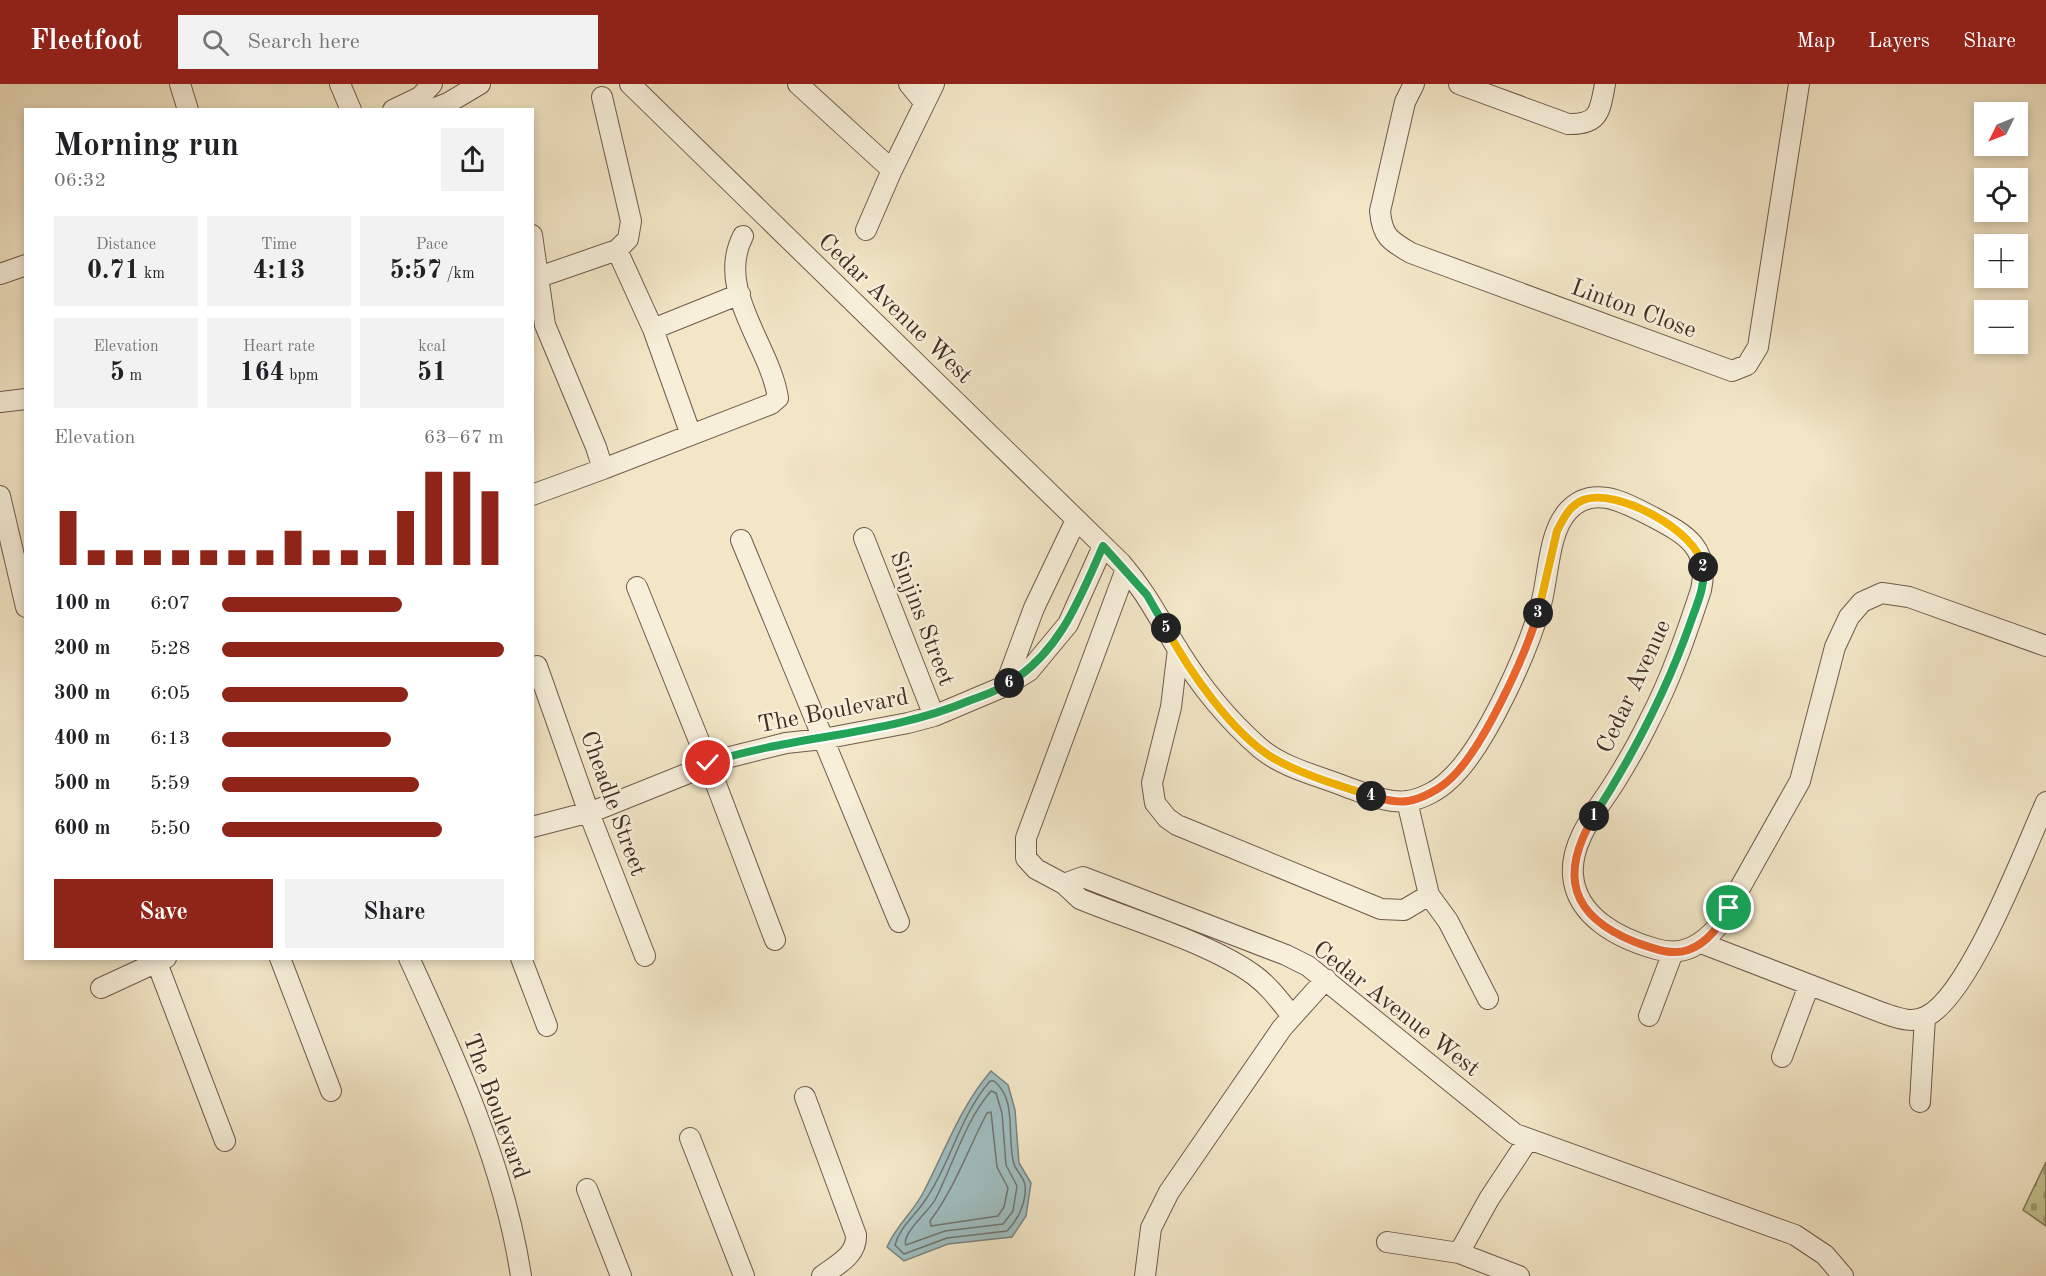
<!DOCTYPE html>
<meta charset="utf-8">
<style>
body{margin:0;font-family:"Old Standard TT",serif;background:#f2f2f2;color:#202124;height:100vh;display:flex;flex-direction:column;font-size:22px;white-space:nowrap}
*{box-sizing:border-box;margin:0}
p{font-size:20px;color:#757577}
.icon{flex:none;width:33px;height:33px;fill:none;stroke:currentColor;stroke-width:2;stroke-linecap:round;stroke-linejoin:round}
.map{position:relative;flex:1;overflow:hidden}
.details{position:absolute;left:24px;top:24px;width:510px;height:852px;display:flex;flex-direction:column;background:#fff;border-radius:0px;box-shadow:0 3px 9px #0003}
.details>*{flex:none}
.needle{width:39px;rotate:227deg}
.buttons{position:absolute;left:1974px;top:18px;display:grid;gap:12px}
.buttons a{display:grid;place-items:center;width:54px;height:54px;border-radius:0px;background:#fff;box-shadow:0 3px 9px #0003;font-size:30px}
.pin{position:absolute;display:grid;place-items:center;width:51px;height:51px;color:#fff;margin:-26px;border:3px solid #fff;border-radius:50%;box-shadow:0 2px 6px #0007}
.km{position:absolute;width:30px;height:30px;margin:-15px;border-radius:50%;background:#222;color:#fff;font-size:16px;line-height:30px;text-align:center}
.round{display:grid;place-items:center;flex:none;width:63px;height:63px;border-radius:0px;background:#f2f2f2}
.overview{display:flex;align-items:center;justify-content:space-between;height:102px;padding:0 30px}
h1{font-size:33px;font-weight:700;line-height:45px}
.stats{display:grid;grid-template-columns:repeat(3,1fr);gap:9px;height:102px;padding:6px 30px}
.stats div{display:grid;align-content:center;border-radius:0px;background:#f2f2f2;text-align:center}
.stats b{font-size:26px;font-weight:700}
.stats small{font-size:16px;font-weight:400}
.stats p{font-size:16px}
.chart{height:168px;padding:12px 30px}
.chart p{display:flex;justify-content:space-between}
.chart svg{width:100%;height:108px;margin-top:6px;stroke:#8f2418;stroke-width:6}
.button{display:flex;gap:12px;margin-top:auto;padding:12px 30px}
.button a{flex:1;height:69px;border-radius:0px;background:#8f2418;color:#fff;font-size:24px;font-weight:700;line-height:69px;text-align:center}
.button a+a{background:#f2f2f2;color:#202124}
ul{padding:0 30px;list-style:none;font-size:20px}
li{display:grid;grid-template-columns:96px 72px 1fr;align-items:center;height:45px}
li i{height:15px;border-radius:8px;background:#8f2418}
header{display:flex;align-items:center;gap:36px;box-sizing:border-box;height:84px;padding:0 30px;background:#8f2418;color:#fff}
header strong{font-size:28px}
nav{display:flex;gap:33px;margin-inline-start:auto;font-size:21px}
.search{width:420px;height:54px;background:#f2f2f2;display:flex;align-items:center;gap:15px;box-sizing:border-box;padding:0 21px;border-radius:0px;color:#757577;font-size:22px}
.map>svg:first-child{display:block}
</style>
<header>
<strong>Fleetfoot</strong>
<div class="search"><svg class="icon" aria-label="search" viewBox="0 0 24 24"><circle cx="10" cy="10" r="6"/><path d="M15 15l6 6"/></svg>Search here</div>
<nav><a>Map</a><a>Layers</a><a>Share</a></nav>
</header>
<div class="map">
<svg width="2046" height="1192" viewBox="0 0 2046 1192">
<defs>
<pattern id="cemetery-stones" width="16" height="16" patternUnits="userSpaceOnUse" patternTransform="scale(1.5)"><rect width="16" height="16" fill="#c2c390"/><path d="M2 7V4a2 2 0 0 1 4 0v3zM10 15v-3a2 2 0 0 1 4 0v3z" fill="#9f9f75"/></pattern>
</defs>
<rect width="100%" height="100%" fill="#f2e6c6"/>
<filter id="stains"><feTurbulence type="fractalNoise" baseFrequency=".00333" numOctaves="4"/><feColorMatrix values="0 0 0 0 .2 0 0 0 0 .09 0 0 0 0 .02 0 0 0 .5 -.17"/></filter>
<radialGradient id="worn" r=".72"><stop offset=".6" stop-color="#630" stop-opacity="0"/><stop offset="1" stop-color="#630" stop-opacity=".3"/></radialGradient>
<path fill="url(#cemetery-stones)" stroke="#82785a" stroke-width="1.5" d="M2046,1078V1142L2023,1126Z"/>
<path fill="#9fbdbe" stroke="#7a8380" stroke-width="1.5" d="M991,987L1008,1001L1015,1026L1019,1079L1031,1099L1026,1132L1012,1153L948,1160L904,1177L887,1163C896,1142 913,1128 923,1109C945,1067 960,1023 991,987Z"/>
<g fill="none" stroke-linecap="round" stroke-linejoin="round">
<path stroke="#717470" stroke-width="1.5" d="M990,997H994C1018,1016 1006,1053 1014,1080C1016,1087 1024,1093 1025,1101C1027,1117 1018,1136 1007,1147L947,1154L904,1170L895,1161C900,1142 916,1131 926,1115C951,1079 959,1033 990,997Z
M991,1007L996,1009L1002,1029L1006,1081L1017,1102L1013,1127L1003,1140L945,1147L906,1161C901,1150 929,1127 935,1116C953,1081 965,1037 991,1007Z
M991,1028L997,1083L1008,1104L1004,1123L998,1132L931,1142L930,1137C954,1106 968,1065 987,1029Z"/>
<defs>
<path id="street" d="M180,0L188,26
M340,0L351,26
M630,0L1121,479C1146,508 1158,533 1177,564C1199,600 1229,637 1260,664C1285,685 1320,692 1349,704C1367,710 1389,720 1408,717C1422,715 1439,706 1449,696C1485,664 1528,567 1541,520C1549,491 1548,449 1568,427C1593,399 1627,420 1653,433C1687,451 1710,464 1701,506C1686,551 1671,595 1649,637C1640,656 1629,675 1618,693C1601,722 1570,755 1573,791C1576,833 1620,855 1656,865C1683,873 1702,861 1719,841L1800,697L1835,563L1849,533L1862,518L1882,509L1909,513L2046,562
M798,0L892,86
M909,0L924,18
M1414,0L1405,18L1380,127C1382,152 1390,157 1411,169L1732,287L1747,281L1758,263L1799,0
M1459,0L1568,40C1600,41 1600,26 1605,0
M393,26L420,13L432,0
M430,26L448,19L480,0
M866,146L892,86L934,0
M532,151L545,241L596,363L603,385L532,411
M617,166L653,245L691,351
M0,190L26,181
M539,193L617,166L628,155L631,137L602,13
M653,245L740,210
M0,318L26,315
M603,385L771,320L778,314C770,261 715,206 743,152
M0,412L26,523
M864,454L934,632
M741,456L899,838
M1126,485L1026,754V774L1036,785L1064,800L1080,815C1131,836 1210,859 1254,891C1269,902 1280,917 1292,932
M637,503L708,679L775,856
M1178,565L1171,623L1152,699L1155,719L1167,734L1177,741L1381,825L1404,826L1429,811L1407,717
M537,582L589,729L645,872
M1005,602L1034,524L1076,436
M532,743L594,727L726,674L786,659L823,655L908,639L934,632L1005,602L1029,587L1068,540L1103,462
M1064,800L1083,793L1286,871L1308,882L1515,1050L1795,1151L1825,1171L1843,1192
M1429,811L1448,837L1488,915
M1701,859L1883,929C1898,934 1912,940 1927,932C1970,910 2025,765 2046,718
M280,874L331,1007
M409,874C456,976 504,1080 521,1192
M521,874L547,942
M157,879L225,1057
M101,904L166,874
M1649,932L1673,868
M1782,973L1809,901
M805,1013L856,1151C857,1172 836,1181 822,1192
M1920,1018L1925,933
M690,1054L744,1192
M587,1105L621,1192
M1387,1158L1459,1169L1519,1192
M1459,1169L1489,1115L1528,1056
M1145,1192L1151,1144L1169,1108L1282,944L1326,895"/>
</defs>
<use href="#street" stroke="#6f5a4c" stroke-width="22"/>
<use href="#street" stroke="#f7efda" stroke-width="20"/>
</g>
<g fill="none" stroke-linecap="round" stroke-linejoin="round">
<defs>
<path id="split-1" d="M1594,732C1559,791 1570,832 1635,858C1652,864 1671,872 1688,866C1708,859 1720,841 1729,824"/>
<path id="split-2" d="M1594,732C1633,671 1666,608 1690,540C1696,522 1706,502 1703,483"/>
<path id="split-3" d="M1538,529L1557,447C1563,435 1569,422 1583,416C1616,403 1698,447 1703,483"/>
<path id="split-4" d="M1371,712C1382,715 1396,719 1408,717C1421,715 1438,706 1448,697C1482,668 1525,572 1538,529"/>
<path id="split-5" d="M1166,544C1189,587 1232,649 1273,674C1300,690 1341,702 1371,712"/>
<path id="split-6" d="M1009,599C1060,568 1080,514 1103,462L1147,511L1166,544"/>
<path id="split-7" d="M708,679C797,650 883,653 971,616C984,611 998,607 1009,599"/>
</defs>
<use href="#split-1" stroke="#fff" stroke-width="12"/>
<use href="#split-2" stroke="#fff" stroke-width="12"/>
<use href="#split-3" stroke="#fff" stroke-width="12"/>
<use href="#split-4" stroke="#fff" stroke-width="12"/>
<use href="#split-5" stroke="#fff" stroke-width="12"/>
<use href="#split-6" stroke="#fff" stroke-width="12"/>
<use href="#split-7" stroke="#fff" stroke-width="12"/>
<use href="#split-1" stroke="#f0652b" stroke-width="8"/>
<use href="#split-2" stroke="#22a559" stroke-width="8"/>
<use href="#split-3" stroke="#f5b400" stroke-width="8"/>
<use href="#split-4" stroke="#f0652b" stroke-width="8"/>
<use href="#split-5" stroke="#f5b400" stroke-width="8"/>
<use href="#split-6" stroke="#22a559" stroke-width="8"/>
<use href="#split-7" stroke="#22a559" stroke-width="8"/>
</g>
<g text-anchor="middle" stroke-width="5" stroke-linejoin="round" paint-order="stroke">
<g font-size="24" fill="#432c23" stroke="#f7efda">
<text transform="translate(896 224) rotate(44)" y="8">Cedar Avenue West</text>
<text transform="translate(1634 224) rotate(20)" y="8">Linton Close</text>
<text transform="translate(923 534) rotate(69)" y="8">Sinjins Street</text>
<text transform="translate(1633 602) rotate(-65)" y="8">Cedar Avenue</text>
<text transform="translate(833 626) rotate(-11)" y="8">The Boulevard</text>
<text transform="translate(614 719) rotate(70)" y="8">Cheadle Street</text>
<text transform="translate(1397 924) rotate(38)" y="8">Cedar Avenue West</text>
<text transform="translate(497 1022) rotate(70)" y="8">The Boulevard</text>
</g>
</g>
<rect width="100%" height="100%" filter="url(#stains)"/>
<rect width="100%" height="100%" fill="url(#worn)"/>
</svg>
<div class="buttons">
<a><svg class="needle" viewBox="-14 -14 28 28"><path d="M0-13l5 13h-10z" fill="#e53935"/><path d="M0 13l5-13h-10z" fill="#757577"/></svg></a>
<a><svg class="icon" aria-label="locate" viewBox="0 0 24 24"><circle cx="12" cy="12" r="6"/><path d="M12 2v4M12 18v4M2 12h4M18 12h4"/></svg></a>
<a>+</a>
<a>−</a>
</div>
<div class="pin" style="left:1729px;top:824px;background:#1e9e55"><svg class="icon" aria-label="arrive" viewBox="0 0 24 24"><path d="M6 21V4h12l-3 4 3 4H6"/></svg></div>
<div class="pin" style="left:708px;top:679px;background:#d93025"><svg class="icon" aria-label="check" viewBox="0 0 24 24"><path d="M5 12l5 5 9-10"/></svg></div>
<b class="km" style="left:1594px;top:732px">1</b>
<b class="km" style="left:1703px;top:483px">2</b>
<b class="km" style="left:1538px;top:529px">3</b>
<b class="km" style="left:1371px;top:712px">4</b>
<b class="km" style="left:1166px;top:544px">5</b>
<b class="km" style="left:1009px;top:599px">6</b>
<section class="details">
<div class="overview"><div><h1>Morning run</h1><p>06:32</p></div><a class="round"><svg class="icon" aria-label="share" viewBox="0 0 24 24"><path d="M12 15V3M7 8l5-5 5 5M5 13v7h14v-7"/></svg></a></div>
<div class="stats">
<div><p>Distance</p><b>0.71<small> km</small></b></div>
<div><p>Time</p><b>4:13</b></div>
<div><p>Pace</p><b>5:57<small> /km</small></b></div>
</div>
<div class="stats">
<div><p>Elevation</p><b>5<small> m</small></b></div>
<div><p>Heart rate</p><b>164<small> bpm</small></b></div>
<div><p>kcal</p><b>51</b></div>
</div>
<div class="chart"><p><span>Elevation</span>63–67 m</p>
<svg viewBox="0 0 160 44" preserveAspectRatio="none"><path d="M5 44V22M15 44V38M25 44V38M35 44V38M45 44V38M55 44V38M65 44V38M75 44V38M85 44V30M95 44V38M105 44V38M115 44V38M125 44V22M135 44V6M145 44V6M155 44V14"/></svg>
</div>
<ul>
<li><b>100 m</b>6:07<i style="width:64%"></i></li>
<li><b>200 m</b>5:28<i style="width:100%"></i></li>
<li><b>300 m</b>6:05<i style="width:66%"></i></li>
<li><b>400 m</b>6:13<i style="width:60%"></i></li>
<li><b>500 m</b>5:59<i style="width:70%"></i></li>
<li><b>600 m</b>5:50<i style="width:78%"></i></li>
</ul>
<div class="button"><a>Save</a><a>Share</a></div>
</section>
</div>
